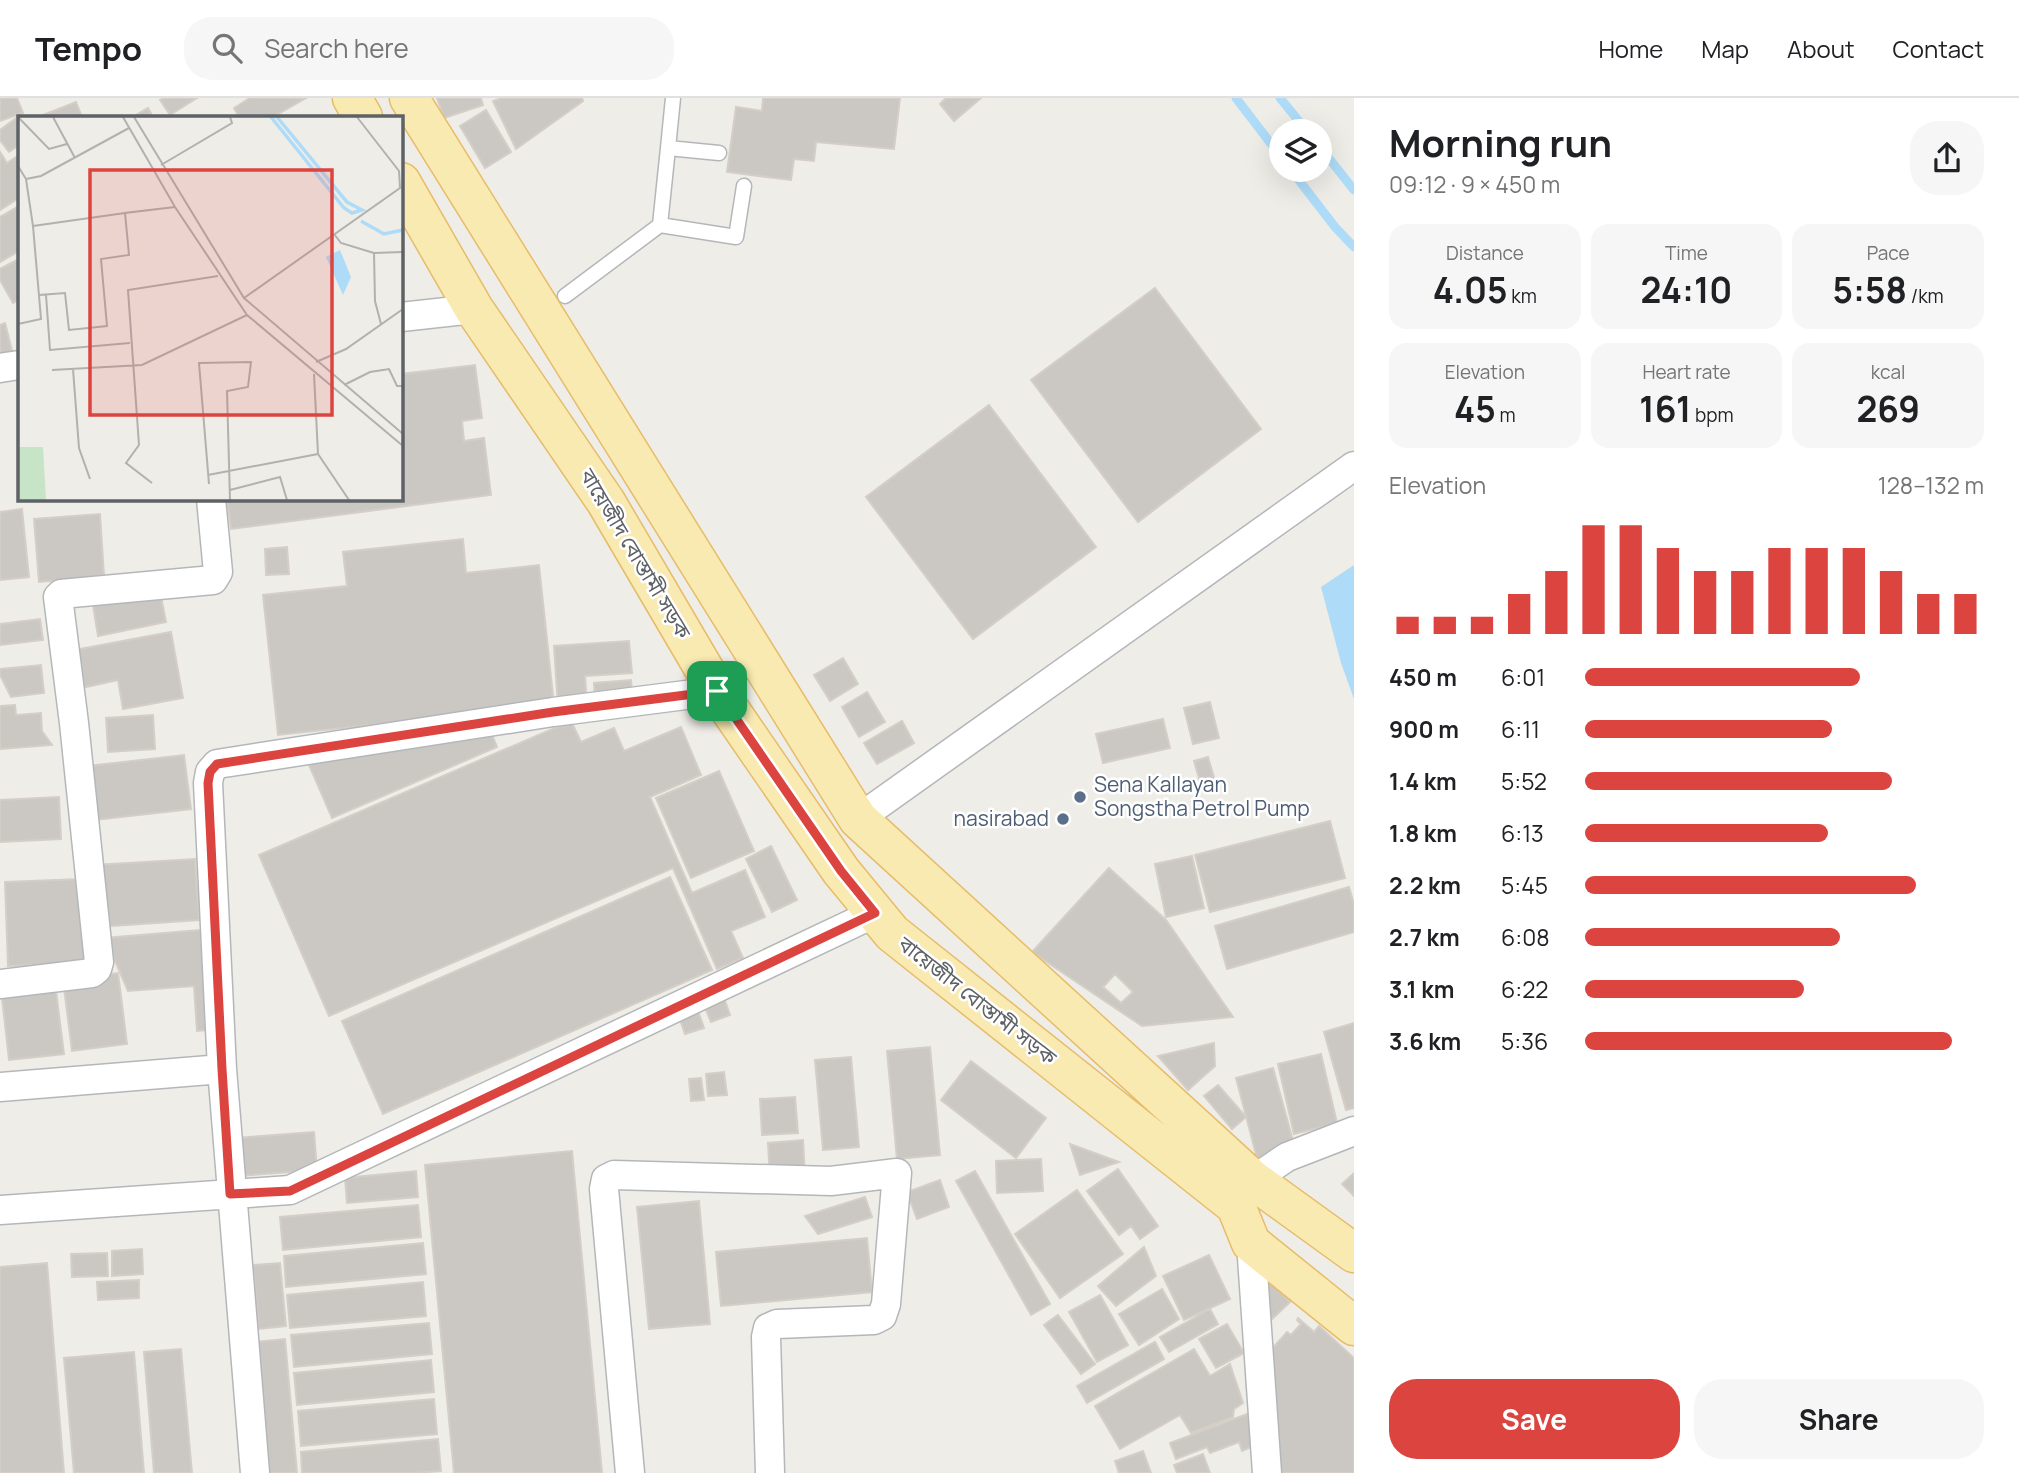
<!DOCTYPE html>
<meta charset="utf-8">
<style>
body{margin:0;font-family:Manrope,"Noto Sans Bengali",sans-serif;background:#f6f6f6;color:#202124;height:100vh;display:flex;flex-direction:column;font-size:26px;white-space:nowrap}
*{box-sizing:border-box;margin:0}
p{font-size:23px;color:#757577}
.icon{flex:none;width:38px;height:38px;fill:none;stroke:currentColor;stroke-width:2;stroke-linecap:round;stroke-linejoin:round}
.map{position:relative;flex:1;overflow:hidden}
.side{display:flex;flex-direction:column;background:#fff;width:665px}
.side>*{flex:none}
.controls{position:absolute;left:1269px;top:21px;display:grid;gap:14px}
.controls a{display:grid;place-items:center;width:63px;height:63px;border-radius:50%;background:#fff;box-shadow:0 7px 28px #0002;font-size:35px}
.pin{position:absolute;display:grid;place-items:center;width:60px;height:60px;color:#fff;margin:-30px;border-radius:14px;box-shadow:0 4px 10px #0006}
.round{display:grid;place-items:center;flex:none;width:74px;height:74px;border-radius:28px;background:#f6f6f6}
.headline{display:flex;align-items:center;justify-content:space-between;height:119px;padding:0 35px}
h1{font-size:38px;font-weight:700;line-height:52px}
.metrics{display:grid;grid-template-columns:repeat(3,1fr);gap:10px;height:119px;padding:7px 35px}
.metrics div{display:grid;align-content:center;border-radius:18px;background:#f6f6f6;text-align:center}
.metrics b{font-size:35px;font-weight:700}
.metrics small{font-size:19px;font-weight:400}
.metrics p{font-size:19px}
.chart{height:196px;padding:14px 35px}
.chart p{display:flex;justify-content:space-between}
.chart svg{width:100%;height:126px;margin-top:7px;stroke:#dc4440;stroke-width:6}
.button{display:flex;gap:14px;margin-top:auto;padding:14px 35px}
.button a{flex:1;height:80px;border-radius:28px;background:#dc4440;color:#fff;font-size:28px;font-weight:700;line-height:80px;text-align:center}
.button a+a{background:#f6f6f6;color:#202124}
ul{padding:0 35px;list-style:none;font-size:23px}
li{display:grid;grid-template-columns:112px 84px 1fr;align-items:center;height:52px}
li i{height:18px;border-radius:9px;background:#dc4440}
header{display:flex;align-items:center;gap:42px;box-sizing:border-box;height:98px;padding:0 35px;background:#fff;border-bottom:2px solid #e0e0e0}
header strong{font-size:33px}
nav{display:flex;gap:38px;margin-inline-start:auto;font-size:24px}
.search{width:490px;height:63px;background:#f6f6f6;display:flex;align-items:center;gap:18px;box-sizing:border-box;padding:0 24px;border-radius:28px;color:#757577;font-size:26px}
main{display:flex;flex:1;min-height:0}
.map>svg:first-child{display:block}
</style>
<header>
<strong>Tempo</strong>
<div class="search"><svg class="icon" aria-label="search" viewBox="0 0 24 24"><circle cx="10" cy="10" r="6"/><path d="M15 15l6 6"/></svg>Search here</div>
<nav><a>Home</a><a>Map</a><a>About</a><a>Contact</a></nav>
</header>
<main>
<div class="map">
<svg width="1354" height="1375" viewBox="0 0 1354 1375">
<rect width="100%" height="100%" fill="#efede7"/>
<path fill="#aedcf8" d="M1354,467V601L1341,565L1321,489Z"/>
<g fill="none" stroke-linecap="round" stroke-linejoin="round">
<path stroke="#aedcf8" stroke-width="9" d="M1236,0L1281,59
M1280,0L1307,33
M1320,49L1354,92
M1291,72L1335,129L1354,149"/>
</g>
<path fill="#cbc8c4" stroke="#d4cec6" stroke-width="2" fill-rule="evenodd" d="M0,0H17L23,15L0,23Z
M164,0H197L170,17L160,2Z
M250,0H306L273,19H239L234,10Z
M437,0H481L483,7L444,20Z
M502,0H582L583,3L516,51L493,3Z
M763,0H900L894,51L816,44L814,63L794,61L791,82L727,74L736,9L762,13Z
M946,0H981L954,23L940,6Z
M76,4L82,19H38Z
M148,10L153,19H133Z
M486,12L511,54L485,70L460,28Z
M19,18V47L9,54L0,42V32Z
M0,54L7,65L19,57V100L0,112Z
M19,108V153L0,164V119Z
M19,161V202L13,205L0,182V171Z
M1155,190L1261,331L1138,424L1031,282Z
M5,225L14,260L0,264V227Z
M475,267L482,320L462,323L464,343L484,340L491,397L231,431L227,401H401V276Z
M989,307L1096,449L973,541L866,399Z
M22,411L29,479L0,482V414Z
M100,416L104,478L39,484L34,421Z
M463,441L466,475L539,467L554,607L278,637L263,497L347,488L343,454Z
M287,449L289,476L266,477L265,451Z
M160,494L166,524L98,538L93,507Z
M40,521L43,542L0,547V526Z
M171,534L183,600L123,611L118,582L77,591L69,553Z
M629,543L632,575L585,578L587,606L558,609L554,548Z
M843,560L858,586L830,603L814,577Z
M41,567L44,595L11,599L0,577V571Z
M631,582L633,603L595,606L594,585Z
M867,594L885,624L859,639L842,609Z
M1210,604L1219,640L1193,646L1184,610Z
M15,607L16,617L41,615L42,633L52,647L0,651V608Z
M153,617L155,651L108,654L106,620Z
M1163,621L1170,650L1103,665L1096,636Z
M571,623L581,644L614,630L624,653L681,629L701,677L650,699L692,795L745,772L765,819L731,833L743,860L717,871L673,770L329,918L259,757Z
M902,623L914,645L877,666L864,645Z
M489,629L497,649L332,720L306,660Z
M184,657L191,711L95,722L88,668Z
M1208,659L1215,683L1201,687L1194,663Z
M719,673L754,753L691,780L656,700Z
M59,699L61,741L0,744V702Z
M1330,723L1345,780L1210,814L1195,757Z
M771,748L797,802L772,814L746,761Z
M1192,758L1204,810L1166,819L1155,766Z
M195,761L199,822L98,829L94,767Z
M1109,770L1166,822L1233,919L1142,928L1032,854ZM1115,876L1133,894L1121,905L1103,889Z
M670,779L712,872L383,1016L342,923Z
M81,781L85,865L8,868L5,784Z
M1349,789L1354,806V834L1227,871L1215,828Z
M212,831L219,931L197,933L194,888L128,893L105,840Z
M118,875L127,946L72,953L63,882Z
M55,885L64,956L9,962L1,891Z
M724,900L730,917L711,924L704,907Z
M698,913L704,930L685,936L679,919Z
M1354,925V1010L1346,1012L1324,934Z
M1214,945L1215,968L1188,992L1158,958Z
M930,949L940,1057L897,1061L887,953Z
M1321,956L1337,1025L1294,1036L1278,966Z
M851,959L859,1049L823,1052L815,962Z
M971,963L1046,1020L1016,1060L941,1002Z
M1273,970L1295,1050L1257,1060L1236,980Z
M724,974L727,997L708,998L706,976Z
M701,980L704,1002L691,1003L689,981Z
M1218,987L1246,1019L1232,1031L1204,998Z
M795,999L798,1035L762,1037L760,1001Z
M314,1034L317,1072L239,1078L236,1040Z
M803,1042L805,1079L770,1081L768,1045Z
M1070,1046L1119,1064L1080,1077Z
M572,1053L602,1375H454L425,1067Z
M1041,1061L1043,1093L997,1095L996,1063Z
M1118,1071L1158,1128L1140,1141L1131,1128L1119,1137L1087,1093Z
M416,1073L418,1099L347,1105L345,1080Z
M975,1073L1050,1206L1031,1217L956,1083Z
M1354,1075V1098L1342,1086Z
M940,1082L949,1109L917,1121L907,1094Z
M1077,1092L1123,1156L1060,1200L1015,1136Z
M865,1099L872,1119L818,1136L805,1118Z
M699,1103L710,1226L649,1231L637,1109Z
M418,1107L421,1139L283,1152L280,1119Z
M867,1140L872,1194L721,1208L716,1154Z
M423,1145L426,1176L286,1189L284,1158Z
M1144,1149L1156,1178L1116,1208L1098,1188Z
M142,1151L143,1176L112,1178V1153Z
M107,1155L108,1178L72,1179L71,1156Z
M1209,1157L1230,1201L1184,1222L1163,1178Z
M47,1165L64,1375H0V1169Z
M280,1165L286,1228L259,1231L253,1167Z
M139,1182V1200L98,1202L97,1184Z
M423,1184L426,1218L290,1230L287,1197Z
M1272,1185L1290,1204L1268,1225L1262,1194Z
M1162,1191L1179,1221L1139,1247L1119,1216Z
M1100,1197L1128,1247L1097,1264L1069,1214Z
M1210,1211L1218,1226L1169,1254L1160,1239Z
M1058,1217L1095,1266L1081,1276L1044,1227Z
M1298,1220L1314,1234L1319,1228L1354,1260V1375H1276L1270,1253L1287,1234L1291,1237L1301,1226L1297,1222Z
M429,1225L432,1256L294,1269L291,1237Z
M1227,1226L1244,1255L1216,1270L1199,1241Z
M285,1241L297,1375H268L256,1244Z
M1155,1244L1164,1261L1087,1305L1077,1288Z
M181,1251L192,1375H154L144,1254Z
M1194,1251L1210,1278L1230,1266L1243,1305L1234,1311L1233,1319L1191,1335L1180,1317L1120,1351L1095,1308Z
M134,1254L144,1375H74L64,1260Z
M431,1262L434,1294L297,1307L294,1275Z
M434,1301L437,1336L301,1348L298,1313Z
M1247,1316L1258,1346L1242,1353L1239,1344L1210,1355L1207,1349L1176,1361L1170,1345Z
M438,1341L441,1373L415,1375H302L301,1354Z
M1143,1353L1151,1375H1119L1115,1363Z
M1203,1356L1210,1375H1177L1174,1367Z"/>
<g fill="none" stroke-linecap="round" stroke-linejoin="round">
<defs>
<path id="service" d="M668,50L673,0
M660,127L668,50L719,55
M565,198L660,127L736,139L744,88"/>
<path id="minor" d="M401,219L474,211
M0,270L19,267
M858,721L1354,368
M0,886L92,875L97,871L99,864L74,625L58,499L61,496L213,482L218,474L211,401
M0,989L222,971
M1253,1082L1287,1059L1354,1033
M0,1112L290,1092L875,815
M1251,1145L1267,1375
M255,1375L222,971L208,685L210,674L217,666L553,614L717,593
M630,1375L604,1091L606,1081L614,1077L831,1083L897,1075L886,1206L882,1218L874,1222L777,1226L768,1230L766,1239L770,1375"/>
<path id="primary" d="M352,0L363,19
M409,0L858,721L1253,1082L1354,1155
M401,84L474,211L606,404L717,593L841,773L892,835L1236,1108L1251,1145L1354,1228"/>
</defs>
<use href="#service" stroke="#b4b7ba" stroke-width="17"/>
<use href="#minor" stroke="#b4b7ba" stroke-width="31"/>
<use href="#primary" stroke="#e7bc68" stroke-width="41"/>
<use href="#service" stroke="#fff" stroke-width="14"/>
<use href="#minor" stroke="#fff" stroke-width="28"/>
<use href="#primary" stroke="#f9eab2" stroke-width="38"/>
</g>
<g fill="none" stroke-linecap="round" stroke-linejoin="round">
<defs>
<path id="route" d="M717,593L841,773L875,815L290,1093L230,1096L222,971L208,685L210,674L217,666L553,614Z"/>
</defs>
<use href="#route" stroke="#fff" stroke-width="14"/>
<use href="#route" stroke="#dc4440" stroke-width="9"/>
</g>
<g fill="#5c6f8a" stroke="#fff" stroke-width="2.5">
<circle cx="1080" cy="699" r="7"/>
<circle cx="1063" cy="721" r="7"/>
</g>
<g text-anchor="middle" stroke-width="5" stroke-linejoin="round" paint-order="stroke">
<g font-size="21" fill="#5e6266" stroke="#fff">
<text transform="translate(635 456) rotate(59)" y="7">বায়েজীদ বোস্তামী সড়ক</text>
<text transform="translate(977 903) rotate(38)" y="7">বায়েজীদ বোস্তামী সড়ক</text>
</g>
<g font-size="21" fill="#4e5e75" stroke="#fff" text-anchor="start">
<text x="1094" y="694">Sena Kallayan<tspan x="1094" dy="24">Songstha Petrol Pump</tspan></text>
<text x="1049" y="728" text-anchor="end">nasirabad</text>
</g>
</g>
<g transform="translate(18 18)">
<rect width="385" height="385" fill="#efede7"/>
<path d="M0,331H25L28,384H2L0,380Z" fill="#c7e4c6"/>
<path d="M322,134L333,161L325,179L308,141Z" fill="#aedcf8"/>
<path fill="none" stroke="#aedcf8" stroke-width="3.5" d="M253,1L326,92L334,97L344,94L329,86L259,1M343,105L366,118L385,114"/>
<path fill="none" stroke="#b1b1af" stroke-width="2" d="M0,1L31,33L49,28M35,1L57,42M105,1L157,91L229,199L385,330M116,1L226,182L385,318M143,49L214,7L212,1M0,50L8,63L15,110L23,203L0,208M8,63L23,60L111,12M15,110L107,97M316,118L323,127L356,137L357,185L363,208M356,137L384,136M21,179L47,177L51,214L89,210L83,143L111,139L107,97L157,91M28,179L32,234L112,227M226,182L382,72L381,55L339,1M298,246L328,233L385,193M55,253L61,332L72,363M34,254L124,249L229,199M296,258L300,338L331,384M326,269L352,256L371,253L379,270H385M190,359L300,338M134,367L108,347L121,329L110,174L200,160M191,368L181,247L233,246L230,271L209,275L212,384M212,374L262,361L269,384"/>
<path fill="#dc4440" fill-opacity="0.15" stroke="#dc4440" stroke-width="3.5" d="M72,54H314V299H72Z"/>
<rect width="385" height="385" fill="none" stroke="#5e6266" stroke-width="3.5"/>
</g>
</svg>
<div class="controls">
<a><svg class="icon" aria-label="layers" viewBox="0 0 24 24"><path d="M12 4l9 5-9 5-9-5zM3 14l9 5 9-5"/></svg></a>
</div>
<div class="pin" style="left:717px;top:593px;background:#1e9e55"><svg class="icon" aria-label="arrive" viewBox="0 0 24 24"><path d="M6 21V4h12l-3 4 3 4H6"/></svg></div>
</div>
<section class="side">
<div class="headline"><div><h1>Morning run</h1><p>09:12 · 9 × 450 m</p></div><a class="round"><svg class="icon" aria-label="share" viewBox="0 0 24 24"><path d="M12 15V3M7 8l5-5 5 5M5 13v7h14v-7"/></svg></a></div>
<div class="metrics">
<div><p>Distance</p><b>4.05<small> km</small></b></div>
<div><p>Time</p><b>24:10</b></div>
<div><p>Pace</p><b>5:58<small> /km</small></b></div>
</div>
<div class="metrics">
<div><p>Elevation</p><b>45<small> m</small></b></div>
<div><p>Heart rate</p><b>161<small> bpm</small></b></div>
<div><p>kcal</p><b>269</b></div>
</div>
<div class="chart"><p><span>Elevation</span>128–132 m</p>
<svg viewBox="0 0 160 44" preserveAspectRatio="none"><path d="M5 44V38M15 44V38M25 44V38M35 44V30M45 44V22M55 44V6M65 44V6M75 44V14M85 44V22M95 44V22M105 44V14M115 44V14M125 44V14M135 44V22M145 44V30M155 44V30"/></svg>
</div>
<ul>
<li><b>450 m</b>6:01<i style="width:69%"></i></li>
<li><b>900 m</b>6:11<i style="width:62%"></i></li>
<li><b>1.4 km</b>5:52<i style="width:77%"></i></li>
<li><b>1.8 km</b>6:13<i style="width:61%"></i></li>
<li><b>2.2 km</b>5:45<i style="width:83%"></i></li>
<li><b>2.7 km</b>6:08<i style="width:64%"></i></li>
<li><b>3.1 km</b>6:22<i style="width:55%"></i></li>
<li><b>3.6 km</b>5:36<i style="width:92%"></i></li>
</ul>
<div class="button"><a>Save</a><a>Share</a></div>
</section>
</main>
